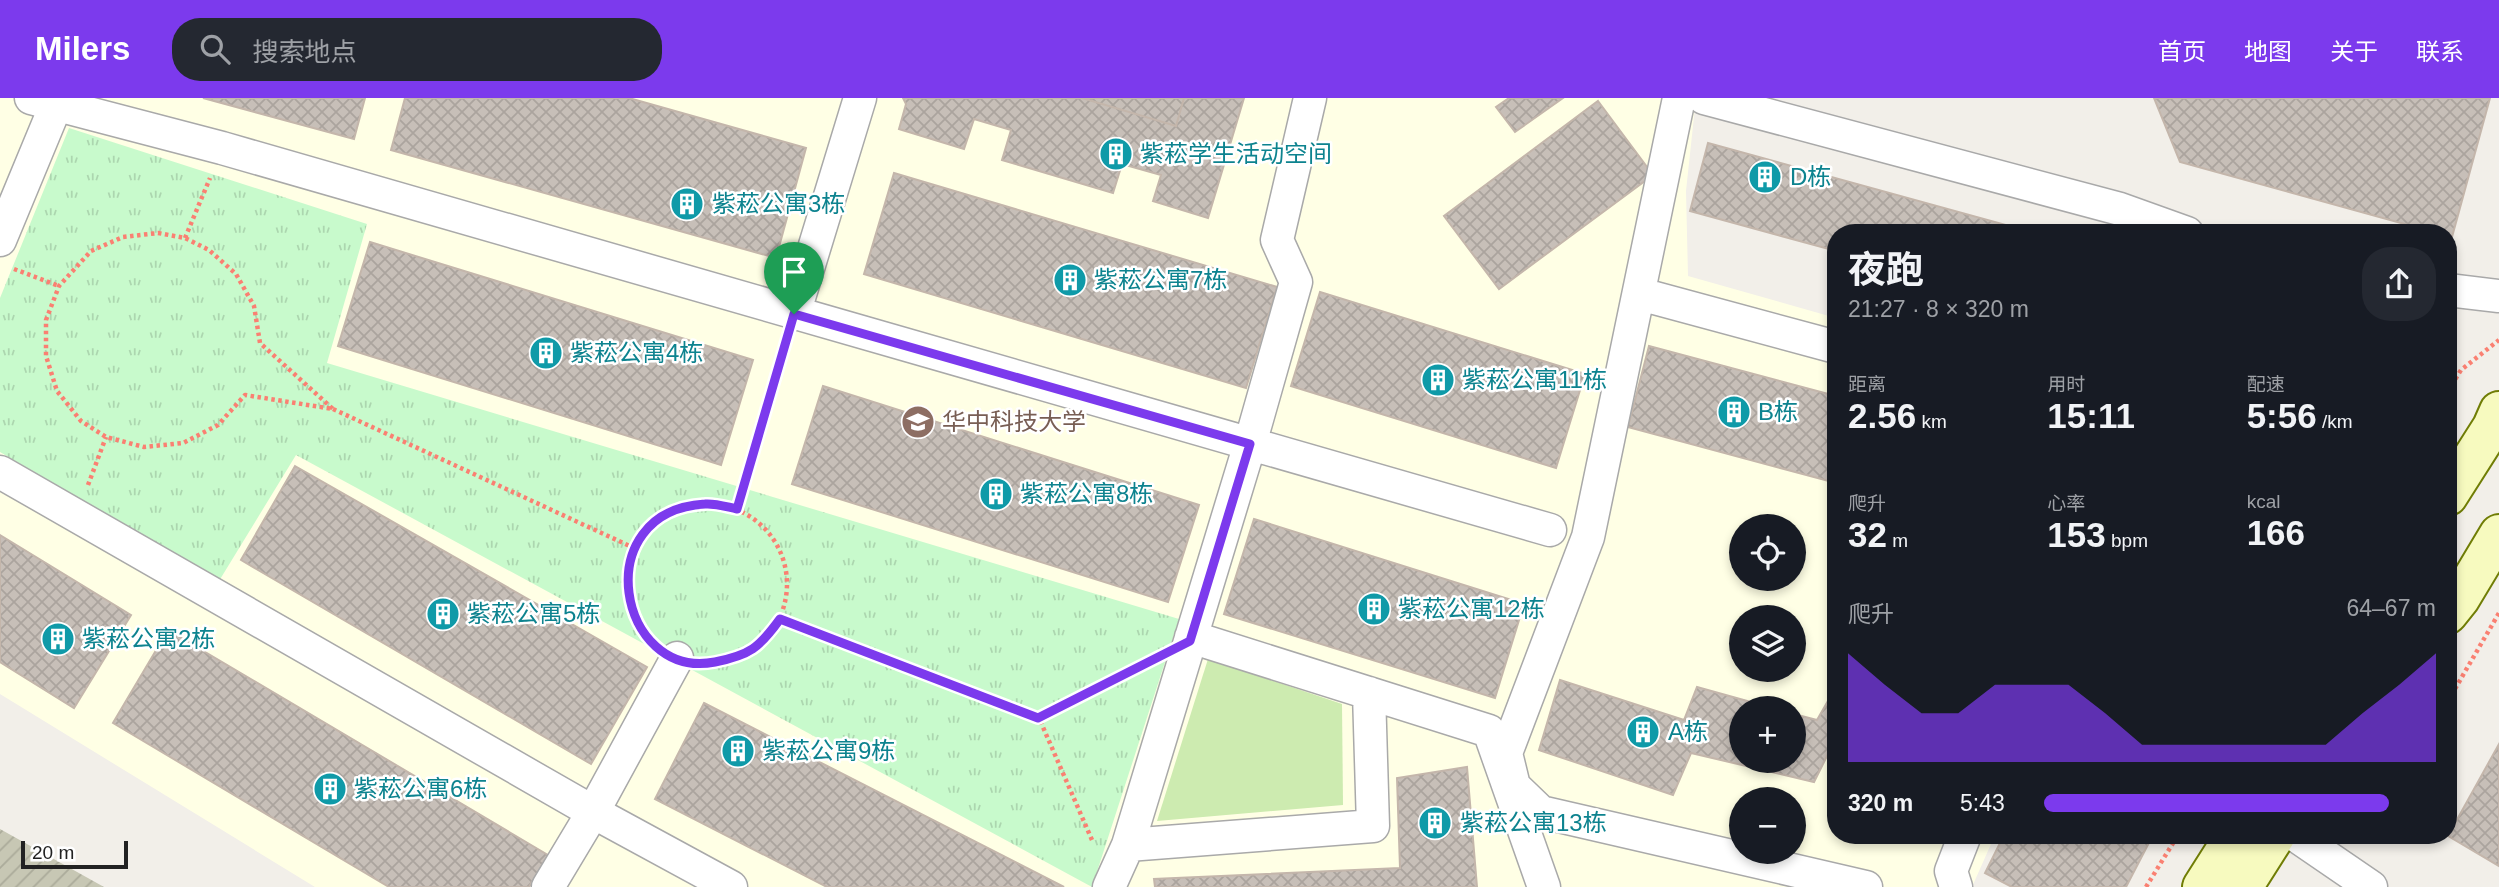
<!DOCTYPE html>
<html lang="zh">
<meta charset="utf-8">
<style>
body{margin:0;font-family:Arial,"Noto Sans SC",sans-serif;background:#242831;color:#f1f3f6;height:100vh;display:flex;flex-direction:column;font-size:26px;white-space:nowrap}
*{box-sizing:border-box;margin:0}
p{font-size:23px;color:#9ea1a6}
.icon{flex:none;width:38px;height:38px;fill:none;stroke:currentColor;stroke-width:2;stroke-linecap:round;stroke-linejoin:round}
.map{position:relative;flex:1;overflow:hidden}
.drawer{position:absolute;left:1827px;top:126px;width:630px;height:620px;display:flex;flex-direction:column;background:#171b24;border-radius:28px;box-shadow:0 4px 10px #0003}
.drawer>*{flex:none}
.buttons{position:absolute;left:1729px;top:416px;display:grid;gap:14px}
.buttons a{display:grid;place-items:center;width:77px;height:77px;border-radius:50%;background:#171b24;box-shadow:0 4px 10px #0003;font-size:35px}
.scale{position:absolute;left:21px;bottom:18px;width:107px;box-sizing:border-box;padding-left:7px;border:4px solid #222;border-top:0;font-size:19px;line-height:24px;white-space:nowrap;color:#222;-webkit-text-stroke:5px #fff;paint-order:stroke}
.pin{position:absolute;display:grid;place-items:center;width:60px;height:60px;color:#fff;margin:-72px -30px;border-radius:50% 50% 50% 0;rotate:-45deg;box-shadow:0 0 7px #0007}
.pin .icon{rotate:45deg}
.round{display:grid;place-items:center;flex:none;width:74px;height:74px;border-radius:28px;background:#242831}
.overview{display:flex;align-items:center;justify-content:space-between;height:119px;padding:0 21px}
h1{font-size:38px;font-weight:700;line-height:52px}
.stats{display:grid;grid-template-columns:repeat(3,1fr);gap:10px;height:119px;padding:7px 21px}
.stats div{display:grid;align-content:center}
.stats b{font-size:35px;font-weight:700}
.stats small{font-size:19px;font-weight:400}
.stats p{font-size:19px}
.chart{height:196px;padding:14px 21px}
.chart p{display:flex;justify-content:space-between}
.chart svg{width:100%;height:126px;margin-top:7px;fill:#7c3aed;opacity:.7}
ul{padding:0 21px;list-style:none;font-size:23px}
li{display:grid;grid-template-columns:112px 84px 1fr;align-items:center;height:52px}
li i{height:18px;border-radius:9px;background:#7c3aed}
header{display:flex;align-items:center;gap:42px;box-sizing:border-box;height:98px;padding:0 35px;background:#7c3aed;color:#fff}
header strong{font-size:33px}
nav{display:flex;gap:38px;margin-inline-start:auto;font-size:24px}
.search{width:490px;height:63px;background:#242831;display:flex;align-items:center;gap:18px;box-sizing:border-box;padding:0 24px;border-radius:28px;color:#9ea1a6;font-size:26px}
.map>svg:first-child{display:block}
</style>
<header>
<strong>Milers</strong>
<div class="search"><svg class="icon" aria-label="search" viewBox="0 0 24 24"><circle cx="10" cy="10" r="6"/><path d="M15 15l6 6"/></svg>搜索地点</div>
<nav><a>首页</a><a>地图</a><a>关于</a><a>联系</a></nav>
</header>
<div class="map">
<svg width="2499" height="789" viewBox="0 0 2499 789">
<defs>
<pattern id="construction-furrows" width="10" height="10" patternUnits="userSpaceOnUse" patternTransform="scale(1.75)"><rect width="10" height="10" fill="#c7c7b4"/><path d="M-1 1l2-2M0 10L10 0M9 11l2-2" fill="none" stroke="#abab9a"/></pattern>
<pattern id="park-tufts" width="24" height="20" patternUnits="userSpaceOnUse" patternTransform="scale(1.75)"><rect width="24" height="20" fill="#c8facc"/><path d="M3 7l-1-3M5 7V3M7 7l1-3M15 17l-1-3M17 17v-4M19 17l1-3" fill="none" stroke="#acd6af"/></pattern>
<pattern id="building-cross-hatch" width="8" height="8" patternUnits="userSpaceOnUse" patternTransform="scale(1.75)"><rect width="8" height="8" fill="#c7bfb8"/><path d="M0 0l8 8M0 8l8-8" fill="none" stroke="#aba49e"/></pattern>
</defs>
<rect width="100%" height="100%" fill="#f2efe9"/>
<path fill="#ffffe5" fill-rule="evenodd" d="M0,0H1696L1686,93L1688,178L1836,220V737H1995L1972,789H315L0,596ZM1741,429H1794V481H1741ZM1741,520H1794V572H1741ZM1741,611H1794V663H1741ZM1741,702H1794V754H1741Z"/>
<path fill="url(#construction-furrows)" d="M0,731L104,789H0Z"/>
<path fill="#cdebb0" d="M1208,561L1342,606L1343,707L1157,723Z"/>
<path fill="url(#park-tufts)" d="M69,30L367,126L327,265L1179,521L1092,789L296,357L219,483L0,354V200Z"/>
<path fill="url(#building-cross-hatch)" stroke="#c4b6ab" stroke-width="2" d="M203,0H365L354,41Z
M405,0H629L806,50L776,160L391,52Z
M903,0H1082L1176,28L1184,0H1244L1208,120L1153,103L1161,77L1122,66L1113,95L1002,62L1011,32L974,21L964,51L899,31L906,6Z
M903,0H1244L1208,120L1153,103L1161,77L1122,66L1113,95L1002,62L1011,32L974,21L964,51L899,31L906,6Z
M1509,0H1563L1515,34L1496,9Z
M2154,0H2490L2452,139L2448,138V135H2437L2180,64Z
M1598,3L1653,77L1499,191L1444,118Z
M1708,45L2035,135H1836V153L1690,113Z
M894,75L1277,189L1246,290L864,176Z
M370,144L753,262L721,367L338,248Z
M1320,194L1585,276L1556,370L1291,288Z
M1649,248L1836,298V385L1628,329Z
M823,288L1199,407L1168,504L792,386Z
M295,368L647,569L591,666L241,462Z
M1254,421L1524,506L1495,600L1224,516Z
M0,437L131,517L74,610L0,564Z
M168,532L548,757L529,789H389L113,625Z
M1560,582L1684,622L1697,589L1776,611H1741V663H1794V616L1817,622L1836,589V647L1833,646L1814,684L1691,655L1673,697L1539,652Z
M704,605L1064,789H827L655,701Z
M2499,646V768L2448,738Z
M1467,669L1477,789H1155L1154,781L1400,770L1397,680Z
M2004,737H2153L2126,789H2012L1985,775Z"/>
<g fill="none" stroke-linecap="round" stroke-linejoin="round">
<defs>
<path id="minor" d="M31,0L222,50L1550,432
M1679,0L1588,439L1506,655L1514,688L1541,714L1866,789
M1704,0L2120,111L2187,135
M0,142L56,7
M2448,192L2499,198
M1640,196L1836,249
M794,216L860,0
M0,374L593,714L731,789
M1191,539L1489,633L1544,789
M2295,737L2371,789
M1128,747L1373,728L1369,595
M548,789L593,714L677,560
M1109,789L1128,747L1250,346L1296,184L1277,142L1310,0
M1956,789L1951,773L1965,737"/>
<path id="secondary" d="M2448,398L2492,329L2499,313
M2448,516L2460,501L2499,436
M2202,789L2235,737
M2243,789L2276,737"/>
</defs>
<use href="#minor" stroke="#a9a9a9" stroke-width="35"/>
<use href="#secondary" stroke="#707d05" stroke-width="42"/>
<path stroke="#fa8072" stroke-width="4.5" stroke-dasharray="3.5 3.5" stroke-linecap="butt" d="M158,135L185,140L209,152L236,176L254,208L260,245L333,311L245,297L218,327L183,345L144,349L106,339L81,323L57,293L46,258V222L59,188L91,153L123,139Z
M185,140L210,80
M14,171L59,188
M2448,293L2461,272L2499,242
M333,311L634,450
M88,387L106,339
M627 486a80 80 0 1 1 160 0a80 80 0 1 1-160 0Z
M737,411L785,247
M780,521L1039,620
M2448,603L2499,515
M1092,742L1039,620L1149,564
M2146,789L2178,737"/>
<use href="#minor" stroke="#fff" stroke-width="32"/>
<use href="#secondary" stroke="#f7fabf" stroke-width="38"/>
</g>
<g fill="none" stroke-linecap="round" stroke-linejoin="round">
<defs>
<path id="route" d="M794,216L1250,346L1190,543L1038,620L780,521C759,550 750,557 715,564C618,583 586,413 705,406C715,405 727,409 737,411Z"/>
</defs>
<use href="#route" stroke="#fff" stroke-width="14"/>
<use href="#route" stroke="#7c3aed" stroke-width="9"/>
</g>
<defs>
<symbol id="building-disc" viewBox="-11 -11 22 22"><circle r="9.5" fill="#0f9aa8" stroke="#fff"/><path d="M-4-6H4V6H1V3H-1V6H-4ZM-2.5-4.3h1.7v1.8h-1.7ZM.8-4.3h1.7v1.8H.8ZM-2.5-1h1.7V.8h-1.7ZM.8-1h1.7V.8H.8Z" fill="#fff"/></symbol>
<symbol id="university-disc" viewBox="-11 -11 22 22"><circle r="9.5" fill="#8d6e63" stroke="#fff"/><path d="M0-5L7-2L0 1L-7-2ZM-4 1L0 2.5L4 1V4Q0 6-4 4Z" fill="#fff"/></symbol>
</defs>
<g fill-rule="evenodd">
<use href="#building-disc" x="1097" y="37" width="38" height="38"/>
<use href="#building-disc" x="1746" y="60" width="38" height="38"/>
<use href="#building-disc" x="668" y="87" width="38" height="38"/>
<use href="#building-disc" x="1051" y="163" width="38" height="38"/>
<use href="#building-disc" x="527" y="236" width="38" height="38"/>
<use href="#building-disc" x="1419" y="263" width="38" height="38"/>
<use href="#building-disc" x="1715" y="295" width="38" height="38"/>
<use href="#university-disc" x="899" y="305" width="38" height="38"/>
<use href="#building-disc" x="977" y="377" width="38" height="38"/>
<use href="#building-disc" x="1355" y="492" width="38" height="38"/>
<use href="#building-disc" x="424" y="497" width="38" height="38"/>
<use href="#building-disc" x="39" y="522" width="38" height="38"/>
<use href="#building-disc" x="1624" y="615" width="38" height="38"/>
<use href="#building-disc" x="719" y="634" width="38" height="38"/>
<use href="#building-disc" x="311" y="672" width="38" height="38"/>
<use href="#building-disc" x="1416" y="706" width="38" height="38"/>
</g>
<g text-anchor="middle" stroke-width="5" stroke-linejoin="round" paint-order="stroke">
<g font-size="24" fill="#0d838f" stroke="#fff" text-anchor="start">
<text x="1140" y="64">紫菘学生活动空间</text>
<text x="1790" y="87">D栋</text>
<text x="712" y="114">紫菘公寓3栋</text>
<text x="1094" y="190">紫菘公寓7栋</text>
<text x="570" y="263">紫菘公寓4栋</text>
<text x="1462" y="290">紫菘公寓11栋</text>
<text x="1758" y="322">B栋</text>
<text x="1020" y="404">紫菘公寓8栋</text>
<text x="1398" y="519">紫菘公寓12栋</text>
<text x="467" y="524">紫菘公寓5栋</text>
<text x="82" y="549">紫菘公寓2栋</text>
<text x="1668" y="642">A栋</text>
<text x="762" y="661">紫菘公寓9栋</text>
<text x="354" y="699">紫菘公寓6栋</text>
<text x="1460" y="733">紫菘公寓13栋</text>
</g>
<g font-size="24" fill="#785e54" stroke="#fff" text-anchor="start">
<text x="942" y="332">华中科技大学</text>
</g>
</g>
</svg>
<div class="buttons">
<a><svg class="icon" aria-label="locate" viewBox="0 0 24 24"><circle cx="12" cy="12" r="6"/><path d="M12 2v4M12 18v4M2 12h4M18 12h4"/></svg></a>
<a><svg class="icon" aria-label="layers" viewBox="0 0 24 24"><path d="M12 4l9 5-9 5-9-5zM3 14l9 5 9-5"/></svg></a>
<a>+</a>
<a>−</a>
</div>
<div class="scale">20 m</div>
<div class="pin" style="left:794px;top:216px;background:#1e9e55"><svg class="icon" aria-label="arrive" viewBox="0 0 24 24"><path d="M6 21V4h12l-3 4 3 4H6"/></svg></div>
<section class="drawer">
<div class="overview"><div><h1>夜跑</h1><p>21:27 · 8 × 320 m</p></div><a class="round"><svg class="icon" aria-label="share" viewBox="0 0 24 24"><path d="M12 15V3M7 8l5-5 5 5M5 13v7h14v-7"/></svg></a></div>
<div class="stats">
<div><p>距离</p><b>2.56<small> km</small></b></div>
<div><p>用时</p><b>15:11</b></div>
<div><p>配速</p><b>5:56<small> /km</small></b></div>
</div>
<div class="stats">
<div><p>爬升</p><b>32<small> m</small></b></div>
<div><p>心率</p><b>153<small> bpm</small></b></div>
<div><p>kcal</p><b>166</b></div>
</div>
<div class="chart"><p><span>爬升</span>64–67 m</p>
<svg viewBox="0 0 160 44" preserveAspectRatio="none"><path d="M0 44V6L10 17L20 27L30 27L40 17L50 17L60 17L70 27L80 38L90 38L100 38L110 38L120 38L130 38L140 27L150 17L160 6V44z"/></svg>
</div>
<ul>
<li><b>320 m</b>5:43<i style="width:88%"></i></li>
</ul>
</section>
</div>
